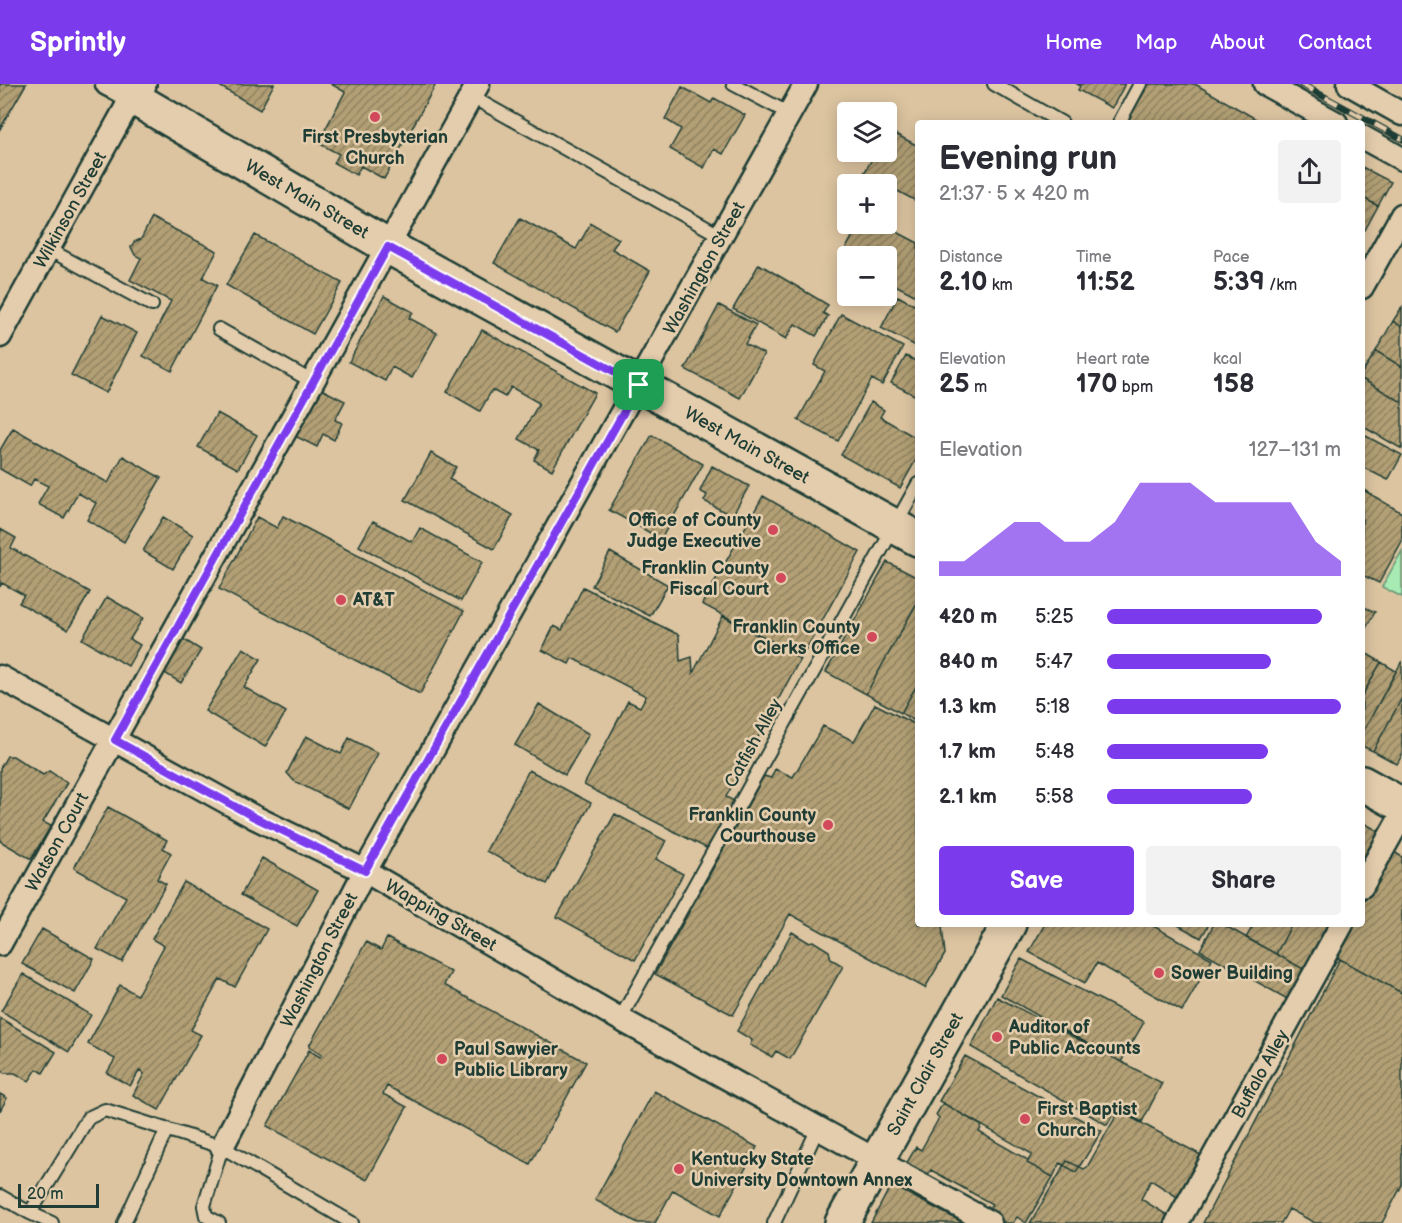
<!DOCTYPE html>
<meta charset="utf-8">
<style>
body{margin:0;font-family:"Balsamiq Sans",sans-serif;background:#f2f2f3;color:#2b2b33;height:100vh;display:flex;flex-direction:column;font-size:22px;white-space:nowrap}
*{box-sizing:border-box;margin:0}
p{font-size:20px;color:#7c7c81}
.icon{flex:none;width:33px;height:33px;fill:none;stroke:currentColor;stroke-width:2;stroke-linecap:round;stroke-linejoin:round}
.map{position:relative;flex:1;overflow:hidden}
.details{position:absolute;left:915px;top:36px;width:450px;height:807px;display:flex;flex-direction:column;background:#fff;border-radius:6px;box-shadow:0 3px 15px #0003}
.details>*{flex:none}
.fabs{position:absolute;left:837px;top:18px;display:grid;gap:12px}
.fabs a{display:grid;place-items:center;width:60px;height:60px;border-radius:6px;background:#fff;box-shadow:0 3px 15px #0003;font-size:30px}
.scale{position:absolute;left:18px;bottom:15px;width:81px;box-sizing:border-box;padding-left:6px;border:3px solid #1f3d34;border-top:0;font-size:16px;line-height:21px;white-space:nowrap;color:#1f3d34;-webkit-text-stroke:4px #e4cdad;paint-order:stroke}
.pin{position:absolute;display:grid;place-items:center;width:51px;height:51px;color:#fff;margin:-26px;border-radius:12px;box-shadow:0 3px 9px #0006}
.round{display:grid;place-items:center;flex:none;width:63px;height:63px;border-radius:6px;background:#f2f2f3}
.headline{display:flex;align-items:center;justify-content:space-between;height:102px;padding:0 24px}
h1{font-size:33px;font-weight:700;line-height:45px}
.figures{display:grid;grid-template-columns:repeat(3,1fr);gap:9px;height:102px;padding:6px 24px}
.figures div{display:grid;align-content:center}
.figures b{font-size:26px;font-weight:700}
.figures small{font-size:16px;font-weight:400}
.figures p{font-size:16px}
.chart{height:168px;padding:12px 24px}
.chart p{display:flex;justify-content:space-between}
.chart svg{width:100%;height:108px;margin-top:6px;fill:#7c3aed;opacity:.7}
.cta{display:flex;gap:12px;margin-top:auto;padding:12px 24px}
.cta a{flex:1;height:69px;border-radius:6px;background:#7c3aed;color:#fff;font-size:24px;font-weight:700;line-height:69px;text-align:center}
.cta a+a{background:#f2f2f3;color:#2b2b33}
ul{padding:0 24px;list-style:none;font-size:20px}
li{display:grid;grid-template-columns:96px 72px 1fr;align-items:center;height:45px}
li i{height:15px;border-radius:8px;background:#7c3aed}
header{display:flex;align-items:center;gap:36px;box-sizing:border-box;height:84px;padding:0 30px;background:#7c3aed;color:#fff}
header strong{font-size:28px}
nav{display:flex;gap:33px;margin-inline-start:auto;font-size:21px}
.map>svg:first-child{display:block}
</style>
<header>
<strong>Sprintly</strong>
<nav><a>Home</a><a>Map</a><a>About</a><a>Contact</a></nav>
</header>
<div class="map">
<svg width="1402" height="1139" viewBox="0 0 1402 1139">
<defs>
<pattern id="building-hatch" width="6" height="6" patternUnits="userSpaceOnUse" patternTransform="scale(1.5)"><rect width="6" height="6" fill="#b29f75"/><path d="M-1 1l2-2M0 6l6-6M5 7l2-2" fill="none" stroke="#908361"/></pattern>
</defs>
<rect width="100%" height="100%" fill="#dcc4a0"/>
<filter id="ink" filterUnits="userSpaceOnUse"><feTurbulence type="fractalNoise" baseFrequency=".0167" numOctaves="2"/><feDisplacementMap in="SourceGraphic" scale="12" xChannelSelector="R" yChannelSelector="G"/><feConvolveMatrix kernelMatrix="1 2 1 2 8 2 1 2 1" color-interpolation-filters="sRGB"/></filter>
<g filter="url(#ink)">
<path fill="#a8eab3" stroke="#649474" stroke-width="1.5" d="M1402,467V513L1382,503Z"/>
<path fill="url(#building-hatch)" stroke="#1f3d34" stroke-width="1.5" d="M0,0H26L0,45Z
M216,0H274L260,26Z
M331,0H436L384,95L361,82L356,91L334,79L339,70L318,59L345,8Z
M1077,0H1125L1112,24L1078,6L1080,2Z
M1149,0H1195L1263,39H1126Z
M682,3L711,19L714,14L745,31L723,70L714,65L704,84L670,65L681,45L665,35Z
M888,46L918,62V118L877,96L875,100H858L876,68H886Z
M1362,83L1391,98L1378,122L1362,113Z
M1362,113L1378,122L1365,146L1362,144Z
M152,134L217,167L203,194L217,201L172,287L143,272L171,217L130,196L141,174L135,171L131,163L134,158L141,155Z
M520,134L576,165L591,139L619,155L612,165L650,187L615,248L494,179Z
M859,140H882L918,159V213L886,196V172H848V175L842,172Z
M255,151L342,199L313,250L226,201Z
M759,180L828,221L823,229L828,232L816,252L795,240L786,255L733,225Z
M384,212L413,228L409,234L437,249L412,294L392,283L385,297L349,278Z
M898,212L914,221L918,214V263L881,244Z
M719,221L756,241L745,260L764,270L740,314L685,285Z
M1402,223V243L1393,237Z
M841,230L903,263L882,301L872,295L838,357L798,336L825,287L814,281Z
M102,231L137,249L106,309L71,291Z
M1393,237L1402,243V283L1376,267Z
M482,246L595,309L552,386L534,376L539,366L519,355L539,319L511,303L505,313L492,306L480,327L447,308Z
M1376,267L1402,283V318L1362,295V289Z
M906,272L918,278V313L891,299Z
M1362,295L1402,318V365L1362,342Z
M317,303L345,317L335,336L342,339L334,356L323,350L317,363L293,351Z
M871,318L884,326L880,333L918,355V372L900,404L841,371Z
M217,329L257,351L238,385L198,363Z
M13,344L108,399L123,372L161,394L124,458L87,436L96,419L78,409L64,434L38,420L48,402L34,395L30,402L0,385V366Z
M1362,350L1402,371L1388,396L1362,383Z
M652,351L703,380L661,455L609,426Z
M431,369L456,383L449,395L513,431L494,465L405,416Z
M712,382L749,402L732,432L704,417L707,411L700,407Z
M1362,405L1402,429V457L1379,499L1362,491Z
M763,412L860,468L802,573L702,520Z
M283,432L464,527L420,610L219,505L257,433L277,444Z
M163,433L193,451L173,485L143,467Z
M373,437L412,458L420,444L482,478L461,517L359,462Z
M0,445L16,454L11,464L90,508L68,546L19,519L24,511L2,499L0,503Z
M610,468L668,501L650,532L592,502Z
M887,478L918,494V517L866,610L826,588Z
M583,503L679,551L680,577L692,573L693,589L723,532L800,575L726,713L734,717L708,765L584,701L628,617L640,623L646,612L572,574L569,580L542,566L554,542L562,546Z
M107,513L143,534L130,555L140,561L128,582L82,555Z
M918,517V599L901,629L866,610Z
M1362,522L1375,528L1362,551Z
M183,555L201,566L181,599L163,588Z
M243,564L261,575L244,603L286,628L265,663L205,627Z
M1362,567L1381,578L1362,612Z
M1402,577V614L1373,667L1362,662V650Z
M1381,578L1396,587L1362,650V612Z
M918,599V639L901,629Z
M1402,614V671L1397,680L1373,667Z
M539,620L589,650L565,691L515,661Z
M875,620L918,642V840H952L942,842L945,870L925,904L790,830L733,931L655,890L764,692L771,694L775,685L793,693L823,642L854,657Z
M306,652L341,670L349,654L378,669L349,725L294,697L287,689Z
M7,672H13L43,691L49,687L67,699L43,738L51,742L31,775L0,757V684Z
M529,686L591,719L547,800L486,767Z
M108,723L167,756L163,764L171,769L157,795L166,800L122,878L97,865L126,813L74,784Z
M615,730L666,757L656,775L683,790L635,876L557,833Z
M1362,738L1382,749L1362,785Z
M1391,766L1402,773V909L1334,872L1351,840H1362V820Z
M262,774L318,806L297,842L241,811Z
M184,798L267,845L235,903L220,895L191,946L201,951L159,1026L133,1011L144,990L140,986L130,1002L107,989L115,975L88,960L120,901L137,911L164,862L152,855Z
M1045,840H1150L1212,875L1182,927L1097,879L1085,899L1029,868Z
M1176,840H1209L1201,854Z
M1214,840H1222L1305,886L1289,916L1200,866Z
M1254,840H1292L1276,870L1246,854Z
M1292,840H1331L1305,886L1276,870Z
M42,845L94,875L75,909L22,880Z
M792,848L808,858L813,857L829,867L831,875L843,882L790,975L776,967L772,973L750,961L752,956L737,947Z
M387,854L451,888L444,901L586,978L530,1080L387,1002L383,1010L407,1023L367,1096L267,1042L309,966L320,973L322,970L309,962L366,858L381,866Z
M1021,875L1144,938L1121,978L1001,911Z
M1340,875L1402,909V1101L1382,1139H1315L1289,1125L1281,1139H1203Z
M23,890L91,931L69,968L1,927Z
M997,913L1162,999L1142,1038L1117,1024L1107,1041L971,963Z
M0,934L56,968L43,989L37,985L29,997L15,989H4L0,983Z
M965,972L1102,1047L1076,1088L1060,1079L1053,1093L1027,1079L1032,1070L939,1017Z
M654,1007L757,1063L720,1132L673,1106L655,1139H638L595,1116Z
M0,1010L7,1014L0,1027Z
M943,1019L982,1042L979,1048L1028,1076L1027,1079L1053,1093L1026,1139L1017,1133L1013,1139H1005L987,1128L992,1120L931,1086L925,1095L905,1082L916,1063L921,1066L939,1034L936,1031Z
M1119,1027L1201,1071L1177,1113L1151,1096L1141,1115L1167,1131L1163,1139H1030L1067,1077L1084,1085L1087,1083Z
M891,1101L964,1139H871Z"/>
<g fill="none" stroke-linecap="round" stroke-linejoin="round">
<defs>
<path id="lane" d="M733,0L790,30
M994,0L1062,39
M472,13L721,152
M1119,39L1140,0
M48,165L152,221
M219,245L313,298
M620,935L918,400
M0,1112L30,1129L88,1034L105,1026L222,1063L352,1139
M30,1129L52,1139
M124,1139L167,1045
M219,1139L206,1132L204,1122L222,1063
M774,1139L818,1044"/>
<path id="street" d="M1265,0L1336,39
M1349,0L1402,30
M1362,53L1402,75
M1362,203L1402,131
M0,252L132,13L107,0
M0,593L254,733L365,787L620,935L990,1139
M1362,802L1402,731
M0,860L478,0
M222,1063L365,787L806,0
M1177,1139L1342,840"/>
<path id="secondary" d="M139,0L132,13L389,163L918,455
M1362,699L1402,721
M842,1139L1009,840"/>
</defs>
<use href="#lane" stroke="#1f3d34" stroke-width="16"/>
<use href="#street" stroke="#1f3d34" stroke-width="27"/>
<use href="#secondary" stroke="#1f3d34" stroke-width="38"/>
<use href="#lane" stroke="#e4cdad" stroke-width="12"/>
<use href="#street" stroke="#e4cdad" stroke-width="22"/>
<use href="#secondary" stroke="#e4cdad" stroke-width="33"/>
<defs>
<path id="rail" d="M1301,0L1402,55"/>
</defs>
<use href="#rail" stroke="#1f3d34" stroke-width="7"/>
<use href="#rail" stroke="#e4cdad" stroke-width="4.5" stroke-dasharray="14" stroke-linecap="butt"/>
</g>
</g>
<g fill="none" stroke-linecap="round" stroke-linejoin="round" filter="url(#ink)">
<defs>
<path id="route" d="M388,163L639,301L365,787L254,733L115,656Z"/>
</defs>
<use href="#route" stroke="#fff" stroke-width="12"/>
<use href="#route" stroke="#7c3aed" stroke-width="8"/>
</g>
<g fill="#d1495b" stroke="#e4cdad" stroke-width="2">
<circle cx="375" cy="33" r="6"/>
<circle cx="773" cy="446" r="6"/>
<circle cx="781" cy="494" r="6"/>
<circle cx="341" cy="516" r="6"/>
<circle cx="872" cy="553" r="6"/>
<circle cx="828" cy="741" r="6"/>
<circle cx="1159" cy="889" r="6"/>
<circle cx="997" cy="953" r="6"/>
<circle cx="442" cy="975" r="6"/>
<circle cx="1025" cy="1035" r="6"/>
<circle cx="679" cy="1085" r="6"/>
</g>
<g text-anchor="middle" stroke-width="5" stroke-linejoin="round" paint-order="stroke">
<g font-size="18" font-weight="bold" fill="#1f3d34" stroke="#e4cdad" text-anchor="start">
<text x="375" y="59" text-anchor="middle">First Presbyterian<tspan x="375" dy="21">Church</tspan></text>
<text x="761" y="442" text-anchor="end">Office of County<tspan x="761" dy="21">Judge Executive</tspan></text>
<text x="769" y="490" text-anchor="end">Franklin County<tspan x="769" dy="21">Fiscal Court</tspan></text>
<text x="353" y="522">AT&amp;T</text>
<text x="860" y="549" text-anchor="end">Franklin County<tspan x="860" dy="21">Clerks Office</tspan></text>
<text x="816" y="737" text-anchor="end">Franklin County<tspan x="816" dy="21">Courthouse</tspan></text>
<text x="1171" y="895">Sower Building</text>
<text x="1009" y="949">Auditor of<tspan x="1009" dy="21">Public Accounts</tspan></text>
<text x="454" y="971">Paul Sawyier<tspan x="454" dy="21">Public Library</tspan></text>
<text x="1037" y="1031">First Baptist<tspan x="1037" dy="21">Church</tspan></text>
<text x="691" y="1081">Kentucky State<tspan x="691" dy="21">University Downtown Annex</tspan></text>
</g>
<g font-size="18" fill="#1f3d34" stroke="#e4cdad">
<text transform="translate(307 115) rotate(30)" y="6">West Main Street</text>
<text transform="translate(70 126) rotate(-61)" y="6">Wilkinson Street</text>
<text transform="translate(704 184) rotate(-61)" y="6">Washington Street</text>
<text transform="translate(747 361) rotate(29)" y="6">West Main Street</text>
<text transform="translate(753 659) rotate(-61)" y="6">Catfish Alley</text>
<text transform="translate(57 758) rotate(-61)" y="6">Watson Court</text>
<text transform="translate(441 831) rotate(30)" y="6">Wapping Street</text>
<text transform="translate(319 876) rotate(-63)" y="6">Washington Street</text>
<text transform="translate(925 990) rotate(-61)" y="6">Saint Clair Street</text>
<text transform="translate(1260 990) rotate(-61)" y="6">Buffalo Alley</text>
</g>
</g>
</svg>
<div class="fabs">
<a><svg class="icon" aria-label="layers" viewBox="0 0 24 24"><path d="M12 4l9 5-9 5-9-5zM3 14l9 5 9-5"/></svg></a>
<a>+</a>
<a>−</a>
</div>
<div class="scale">20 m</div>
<div class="pin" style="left:639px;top:301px;background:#1e9e55"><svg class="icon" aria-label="arrive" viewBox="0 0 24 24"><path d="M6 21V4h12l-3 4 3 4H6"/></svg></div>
<section class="details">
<div class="headline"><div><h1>Evening run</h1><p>21:37 · 5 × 420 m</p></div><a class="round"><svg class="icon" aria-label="share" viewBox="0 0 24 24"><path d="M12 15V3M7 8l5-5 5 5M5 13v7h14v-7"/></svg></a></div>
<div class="figures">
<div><p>Distance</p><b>2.10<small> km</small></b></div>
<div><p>Time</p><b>11:52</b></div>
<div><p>Pace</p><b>5:39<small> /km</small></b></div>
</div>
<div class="figures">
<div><p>Elevation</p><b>25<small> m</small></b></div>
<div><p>Heart rate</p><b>170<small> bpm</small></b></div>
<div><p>kcal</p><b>158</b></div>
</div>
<div class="chart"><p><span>Elevation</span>127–131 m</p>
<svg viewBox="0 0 160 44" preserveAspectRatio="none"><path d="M0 44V38L10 38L20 30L30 22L40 22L50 30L60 30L70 22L80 6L90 6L100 6L110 14L120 14L130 14L140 14L150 30L160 38V44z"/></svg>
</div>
<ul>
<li><b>420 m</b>5:25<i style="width:92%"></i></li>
<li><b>840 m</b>5:47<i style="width:70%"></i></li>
<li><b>1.3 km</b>5:18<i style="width:100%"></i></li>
<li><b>1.7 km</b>5:48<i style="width:69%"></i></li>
<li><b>2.1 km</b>5:58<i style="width:62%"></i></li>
</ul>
<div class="cta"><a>Save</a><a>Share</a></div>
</section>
</div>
